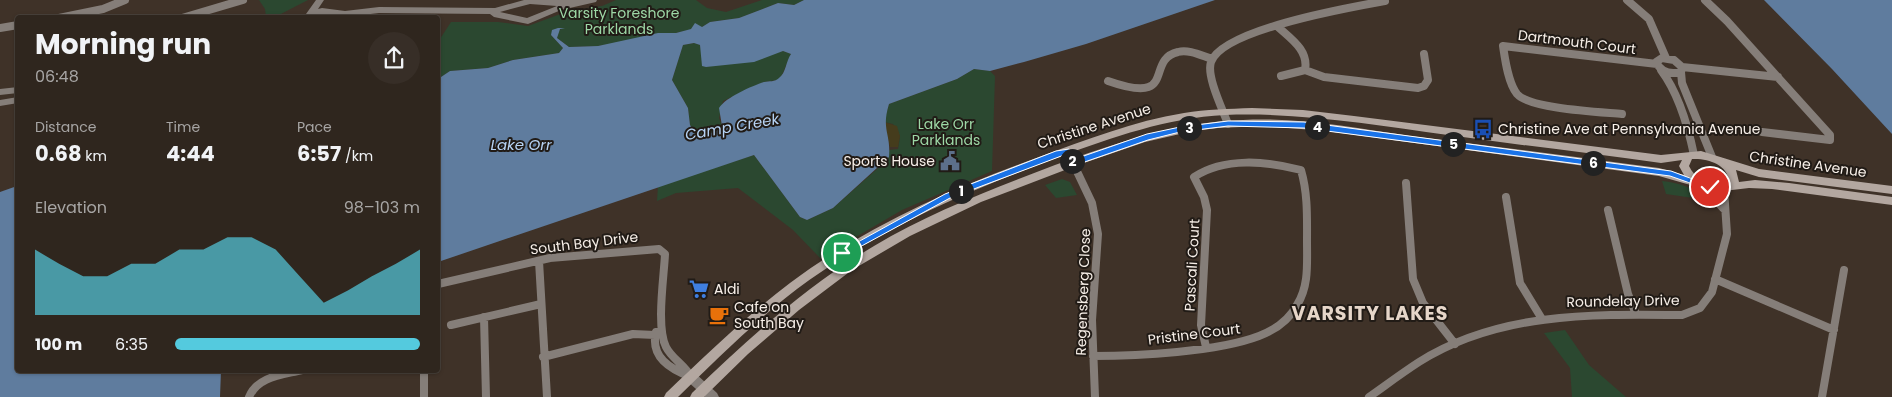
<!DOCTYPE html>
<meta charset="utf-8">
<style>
body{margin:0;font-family:Poppins,sans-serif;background:#372e27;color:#f1f3f6;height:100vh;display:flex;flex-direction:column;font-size:19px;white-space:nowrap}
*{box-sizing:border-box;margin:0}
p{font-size:16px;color:#a7a5a4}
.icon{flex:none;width:28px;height:28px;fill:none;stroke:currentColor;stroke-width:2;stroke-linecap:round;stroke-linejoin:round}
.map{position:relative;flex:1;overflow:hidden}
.side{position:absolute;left:15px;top:15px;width:425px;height:358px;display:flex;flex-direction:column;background:#2f261e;border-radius:5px;box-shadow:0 1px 4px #0004,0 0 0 1px #4a433c}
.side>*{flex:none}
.pin{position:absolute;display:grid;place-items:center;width:42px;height:42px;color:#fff;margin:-21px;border:2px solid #fff;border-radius:50%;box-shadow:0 1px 5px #0007}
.km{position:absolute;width:25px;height:25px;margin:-12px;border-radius:50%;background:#222;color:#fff;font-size:14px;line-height:25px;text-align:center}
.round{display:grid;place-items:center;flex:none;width:52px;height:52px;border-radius:26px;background:#372e27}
.overview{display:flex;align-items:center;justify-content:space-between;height:85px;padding:0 20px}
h1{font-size:28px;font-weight:700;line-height:38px}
.stats{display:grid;grid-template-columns:repeat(3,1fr);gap:8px;height:85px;padding:5px 20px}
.stats div{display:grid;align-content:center}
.stats b{font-size:21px;font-weight:700}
.stats small{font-size:14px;font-weight:400}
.stats p{font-size:14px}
.chart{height:140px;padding:10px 20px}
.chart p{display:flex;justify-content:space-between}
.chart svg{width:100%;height:90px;margin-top:5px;fill:#54cade;opacity:.7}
ul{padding:0 20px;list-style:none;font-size:16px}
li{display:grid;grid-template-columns:80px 60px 1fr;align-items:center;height:38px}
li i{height:12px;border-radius:6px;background:#54cade}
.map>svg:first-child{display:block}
</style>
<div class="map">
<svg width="1892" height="397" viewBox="0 0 1892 397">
<rect width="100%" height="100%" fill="#3f3228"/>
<path fill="#2b4830" d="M259,0H308L273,18L266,17L265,9Z
M616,0H696L707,8L726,12L762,0H804L794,5L778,3L739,18L710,22L702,27L676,33L598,46L569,47L557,38L558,32L562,28L551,35L563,48L559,53L513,60L488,68L450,71L438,79V42L451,22H498L528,26L566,12L602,6Z
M695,43L700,45L706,67L783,51L791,54L782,75L778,80L764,82L723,101L719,118L722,126C716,134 706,134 696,134L690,125L688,108L672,80L683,45Z
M974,69L990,71L995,76L992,171L902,210L820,258L793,230L738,188L676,193L657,201L658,186L754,155L800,217L807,220L833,208L885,162L889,157V150L898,149L900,136L893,124L884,122L889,104L957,79Z
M1062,179L1070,182L1077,195L1056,198L1045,185Z
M1662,181C1679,183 1694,187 1707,200L1666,194Z
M1565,330L1589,365L1626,397H1572L1570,368L1544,333Z"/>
<path fill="#453c1c" d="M884,122L897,126L900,136L898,147H890Z"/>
<path fill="#5f7c9e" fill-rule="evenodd" d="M804,0H1215L1086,44L1024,62L990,71L974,69L957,79L889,104C881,130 891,133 889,157L833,208L807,220L800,217L754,155L438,262V79L450,71L488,68L513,60L559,53L563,48L551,35L552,30L558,28H565L560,29L557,38L569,47L598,46L658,33H676L691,29L695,23L702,27L710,22L739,18L778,3L794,5ZM694,43L700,45L702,66L706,67L754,62L783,51L791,54C786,61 786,73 779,78C775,82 769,81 764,82C752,86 726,97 719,108L722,126C716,134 706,134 696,134L690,125L688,108L672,80L683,45Z
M1764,0H1892V134L1832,69Z
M17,186L18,370H221L220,397H0V192Z"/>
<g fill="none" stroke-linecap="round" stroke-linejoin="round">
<path stroke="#857e79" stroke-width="8" d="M1627,0L1649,19L1666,58
M1705,0L1727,21L1830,135V140L1762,132
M59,18L103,9L125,0
M182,18L243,0
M1277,26C1290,38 1309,50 1305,70
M0,28L18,25
M1662,58L1674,60L1682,67L1681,72C1670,75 1661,72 1656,62Z
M1682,67L1778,77
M1305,70L1324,77L1418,88L1424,86L1428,80L1424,54
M1661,70C1679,94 1688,126 1694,155
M1681,72L1682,83L1712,157
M1281,76L1305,70
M1108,81C1179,106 1144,60 1178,52C1189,49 1202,56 1212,59
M1622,114C1601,112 1530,109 1517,94C1508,83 1505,59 1503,46L1657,64
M1228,124C1223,110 1206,76 1211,62C1223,29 1352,7 1385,1
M1073,163L1092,203L1098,234L1092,320L1095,397
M1406,183L1413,279L1423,303L1455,344
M1702,184L1723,208
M1506,197L1520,283L1542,319
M1608,210L1628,294L1636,314
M539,261L547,397
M1715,279L1834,330
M438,284L550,258L659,249L665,254C664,277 656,327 666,347C672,359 685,365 691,377
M484,317L486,397
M451,325L541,304
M656,332C650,357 670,369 691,377
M1093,356C1138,356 1217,352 1259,336C1275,330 1289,320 1297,305C1309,286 1307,264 1307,242C1307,218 1308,194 1301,170C1267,161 1224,157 1194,177L1204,197L1207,210L1201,325L1206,347
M543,357L633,334L655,335
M424,370V397
M249,397C258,376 282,375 302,370
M1369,397C1386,385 1402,373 1419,362C1498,312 1593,314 1682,315L1700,308L1712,292L1727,234L1724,189
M1822,397L1844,270"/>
<path fill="#857e79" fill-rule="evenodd" d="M316,0H324L318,9L322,8L345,11L379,7L495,8L524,0H597L596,2L561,10L528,24L494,17L490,14L379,13L345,17L323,14L314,18H301L306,14ZM530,4L557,6L527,18L500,12Z
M18,87V93L0,95V89Z
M18,97V103L0,106V100Z
M691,372L695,373L717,393L719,397H705L687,381L685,377L687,373Z"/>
<path fill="#b3a7a0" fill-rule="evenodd" d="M1252,108L1303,110L1354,116L1661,155L1701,151L1759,169L1892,186V194L1759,177L1736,170L1739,182L1755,180L1789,183L1892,197V205L1772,189L1749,188L1715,192L1659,176L1326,131L1264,126L1218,128L1193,131L1145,142L1078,165L981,202L910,236L852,270L799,310L748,354L704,397H690L692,393C748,339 806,286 874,246C931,212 993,189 1055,165C1116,143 1178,122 1243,120C1299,117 1355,128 1410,136C1483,145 1555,154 1628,164L1659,168L1684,175L1679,166L1682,160L1661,163C1590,153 1519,145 1448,135C1375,125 1300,112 1225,115C1167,118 1113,137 1059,157C967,191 876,230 797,289C754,322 716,360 678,397H664L666,393C706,355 746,316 790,283C865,227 952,188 1039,157C1086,140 1134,121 1184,113C1206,109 1229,109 1252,108ZM1692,159C1707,158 1728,164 1729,182L1727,184C1711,186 1696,181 1689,166Z"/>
</g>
<path fill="#1a73e8" stroke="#fff" d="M1228,121L1304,122L1671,171L1714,187L1710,190L1670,176L1304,128L1228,126L1180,132L1148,140L1073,166L1064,155L950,198L845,255L842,256L838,253L945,194L1056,151L1069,149L1075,159L1147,134L1180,127Z"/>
<defs>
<symbol id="bus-bare" viewBox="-9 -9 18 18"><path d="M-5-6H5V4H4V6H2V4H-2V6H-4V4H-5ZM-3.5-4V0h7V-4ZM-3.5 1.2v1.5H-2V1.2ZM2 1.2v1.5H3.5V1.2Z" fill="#1a4fb4" stroke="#211b16" stroke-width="2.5" paint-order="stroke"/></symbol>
<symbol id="civic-bare" viewBox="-9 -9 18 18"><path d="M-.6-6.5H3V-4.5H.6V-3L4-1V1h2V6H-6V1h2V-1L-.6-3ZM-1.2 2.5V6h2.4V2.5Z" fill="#5c6f8a" stroke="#211b16" stroke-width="2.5" paint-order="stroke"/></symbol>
<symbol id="supermarket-bare" viewBox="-9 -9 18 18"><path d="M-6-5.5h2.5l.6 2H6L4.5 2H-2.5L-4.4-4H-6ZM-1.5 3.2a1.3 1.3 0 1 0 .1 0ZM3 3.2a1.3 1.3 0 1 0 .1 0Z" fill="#3f7fe0" stroke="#211b16" stroke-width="2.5" paint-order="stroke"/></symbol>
<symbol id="cafe-bare" viewBox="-9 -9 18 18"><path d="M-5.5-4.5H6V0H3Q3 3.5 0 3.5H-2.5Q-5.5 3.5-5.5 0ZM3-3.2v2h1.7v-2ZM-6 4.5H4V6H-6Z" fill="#e8710a" stroke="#211b16" stroke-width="2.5" paint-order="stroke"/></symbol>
</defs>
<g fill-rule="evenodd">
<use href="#bus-bare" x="1469" y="115" width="28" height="28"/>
<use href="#civic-bare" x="936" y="147" width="28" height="28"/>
<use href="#supermarket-bare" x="685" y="275" width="28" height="28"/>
<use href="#cafe-bare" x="705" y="301" width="28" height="28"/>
</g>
<g text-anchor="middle" stroke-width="4" stroke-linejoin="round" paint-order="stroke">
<g font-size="14" fill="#9dd8a6" stroke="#211b16">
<text x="619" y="18">Varsity Foreshore<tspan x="619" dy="16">Parklands</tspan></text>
<text x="946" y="129">Lake Orr<tspan x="946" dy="16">Parklands</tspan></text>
</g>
<g font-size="14" fill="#f7efe8" stroke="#211b16">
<text transform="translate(1577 42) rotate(7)" y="5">Dartmouth Court</text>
<text transform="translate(1094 126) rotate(-18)" y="5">Christine Avenue</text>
<text transform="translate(1808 164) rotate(8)" y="5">Christine Avenue</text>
<text transform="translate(584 243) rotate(-7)" y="5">South Bay Drive</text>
<text transform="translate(1192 265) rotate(-87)" y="5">Pascali Court</text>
<text transform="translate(1083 292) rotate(-88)" y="5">Regensberg Close</text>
<text transform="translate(1623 301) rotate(-1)" y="5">Roundelay Drive</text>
<text transform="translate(1194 334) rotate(-7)" y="5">Pristine Court</text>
</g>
<g font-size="14" fill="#f7efe8" stroke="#211b16" text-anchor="start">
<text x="1498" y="134">Christine Ave at Pennsylvania Avenue</text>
<text x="935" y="166" text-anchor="end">Sports House</text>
<text x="714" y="294">Aldi</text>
<text x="734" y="312">Cafe on<tspan x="734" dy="16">South Bay</tspan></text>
</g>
<g font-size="15" font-style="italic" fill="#b7d4f5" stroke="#211b16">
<text transform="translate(732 127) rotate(-10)" y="5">Camp Creek</text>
<text x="521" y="150">Lake Orr</text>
</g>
<g font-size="19" font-weight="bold" letter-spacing="1" fill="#e6d6c9" stroke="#211b16">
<text x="1370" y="320">VARSITY LAKES</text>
</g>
</g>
</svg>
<div class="pin" style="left:842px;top:253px;background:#1e9e55"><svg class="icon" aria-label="arrive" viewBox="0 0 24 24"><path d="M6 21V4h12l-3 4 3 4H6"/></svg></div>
<div class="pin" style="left:1710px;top:187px;background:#d93025"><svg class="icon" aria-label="check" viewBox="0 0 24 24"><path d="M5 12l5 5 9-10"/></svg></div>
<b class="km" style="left:961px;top:191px">1</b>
<b class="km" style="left:1072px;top:161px">2</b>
<b class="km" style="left:1189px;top:128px">3</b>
<b class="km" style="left:1317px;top:127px">4</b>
<b class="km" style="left:1453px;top:144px">5</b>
<b class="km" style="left:1593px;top:163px">6</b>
<section class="side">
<div class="overview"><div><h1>Morning run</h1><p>06:48</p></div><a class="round"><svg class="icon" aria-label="share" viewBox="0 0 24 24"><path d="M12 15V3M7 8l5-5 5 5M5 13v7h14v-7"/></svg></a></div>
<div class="stats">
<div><p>Distance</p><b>0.68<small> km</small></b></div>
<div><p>Time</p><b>4:44</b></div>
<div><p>Pace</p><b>6:57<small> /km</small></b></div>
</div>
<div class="chart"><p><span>Elevation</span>98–103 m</p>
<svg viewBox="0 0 160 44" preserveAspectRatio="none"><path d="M0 44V12L10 19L20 25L30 25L40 19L50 19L60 12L70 12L80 6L90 6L100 12L110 25L120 38L130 32L140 25L150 19L160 12V44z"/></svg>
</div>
<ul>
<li><b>100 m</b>6:35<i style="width:100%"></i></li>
</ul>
</section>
</div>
